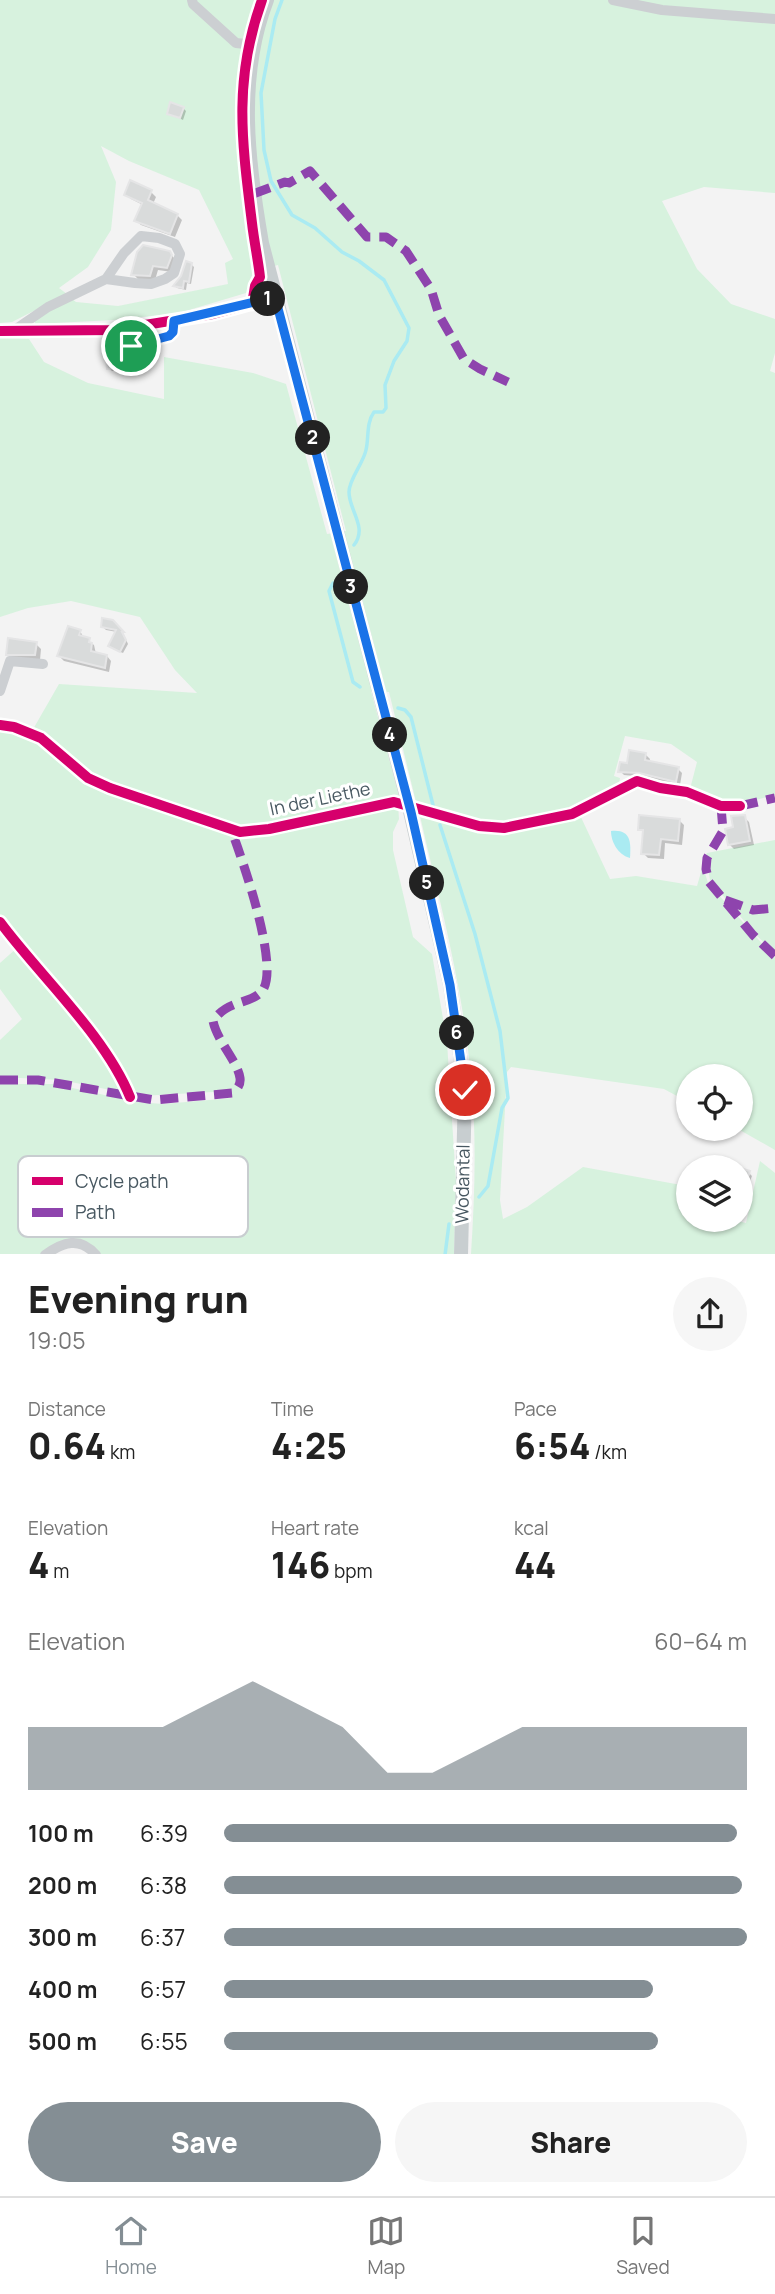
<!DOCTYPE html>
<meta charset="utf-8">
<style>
body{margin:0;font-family:Manrope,sans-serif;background:#f6f6f6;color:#222;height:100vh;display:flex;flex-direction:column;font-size:26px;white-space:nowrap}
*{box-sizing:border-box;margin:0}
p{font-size:23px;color:#767676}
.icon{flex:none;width:38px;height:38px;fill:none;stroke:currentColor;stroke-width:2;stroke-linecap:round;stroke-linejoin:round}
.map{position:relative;height:1254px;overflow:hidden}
.side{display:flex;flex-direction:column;background:#fff;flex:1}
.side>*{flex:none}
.controls{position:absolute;left:676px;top:1064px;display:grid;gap:14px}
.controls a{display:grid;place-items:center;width:77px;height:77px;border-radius:50%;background:#fff;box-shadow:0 2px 5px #0004;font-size:35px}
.pin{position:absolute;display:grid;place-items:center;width:60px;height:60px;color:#fff;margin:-30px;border:4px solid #fff;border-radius:50%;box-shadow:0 2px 7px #0007}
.km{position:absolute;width:35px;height:35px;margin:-18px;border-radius:50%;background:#222;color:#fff;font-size:19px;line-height:35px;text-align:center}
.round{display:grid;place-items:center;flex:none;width:74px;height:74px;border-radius:37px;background:#f6f6f6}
.headline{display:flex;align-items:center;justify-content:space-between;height:119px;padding:0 28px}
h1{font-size:38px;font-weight:800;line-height:52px}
.figures{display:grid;grid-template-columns:repeat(3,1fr);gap:10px;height:119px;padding:7px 28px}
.figures div{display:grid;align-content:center}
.figures b{font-size:35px;font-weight:800}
.figures small{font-size:19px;font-weight:400}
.figures p{font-size:19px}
.chart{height:196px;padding:14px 28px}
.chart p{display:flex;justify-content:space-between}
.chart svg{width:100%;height:126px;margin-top:7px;fill:#848e94;opacity:.7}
.button{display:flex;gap:14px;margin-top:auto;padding:14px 28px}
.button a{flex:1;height:80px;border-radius:42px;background:#848e94;color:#fff;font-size:28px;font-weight:800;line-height:80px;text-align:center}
.button a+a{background:#f6f6f6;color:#222}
ul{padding:0 28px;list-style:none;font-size:23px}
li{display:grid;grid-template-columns:112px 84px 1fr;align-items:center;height:52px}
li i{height:18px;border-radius:9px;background:#848e94}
.tabs{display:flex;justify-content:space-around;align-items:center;height:98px;border-top:2px solid #e0e0e0;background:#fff;font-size:19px;color:#767676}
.tabs a{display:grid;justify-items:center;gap:4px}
.tabs .active{color:#848e94}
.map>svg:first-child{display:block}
</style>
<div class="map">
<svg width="775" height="1255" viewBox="0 0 775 1255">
<rect width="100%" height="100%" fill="#f3f3f3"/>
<path fill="#d7f2de" d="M0,0H775V193L704,187L662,201L697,269L731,304L775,319V353L770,371L775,373V795C733,806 730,807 690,789L697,762L671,744L625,736L614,776L620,778L619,784L562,814L503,825H481L417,806L389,692L371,691L400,800L259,828H240L89,775L32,731L59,684L197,693L175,670L140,617L71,601L28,608L0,617V338L29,339L44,362L88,383L164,399V357L253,373L286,384L327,534L346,531L278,265L259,270L256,282L246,293L179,313L114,320L35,324V319L72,299L76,302L118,306L228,284L225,263L233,259L199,190L129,161L101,146L116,182L111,230L88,267L59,288L67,294L12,322L0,323Z
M0,726L37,740L70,767L225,830L398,805L399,819L393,832V850L413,937L432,954L447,1042L456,1182L454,1254L100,1255L85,1242L40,1254H0V1084H54L137,1102L163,1104L232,1098L231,1091L140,1096L61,1080L0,1077V1040L22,1019L0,989V963L18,947L0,918Z
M579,813L610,879L636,876L697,886L706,855L707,853L775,840V953L755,934L710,880L706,857L703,867L708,883L775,958V1150L738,1129H740V1076H688V1102L664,1089L511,1067L507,1072L500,1200L503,1219L527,1207L583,1167L681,1185L680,1206L688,1208V1220H734L746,1223L760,1161L775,1173V1254H471C475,1192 477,1130 470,1068C462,983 439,899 420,816L446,819L481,829Z"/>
<path fill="#aaebf2" d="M611,831C631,829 631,842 630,858C618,855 611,842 611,831Z"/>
<path fill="#0003" d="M183,108L186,111L183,120L169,113Z
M131,183L151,192L156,197L153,204L177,215L182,220L175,237L141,225L136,221L143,205L131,199L126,194Z
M169,252L174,258L172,272L158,270L155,280L138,279L133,274Z
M191,264L194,267L191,284L187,283L186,290L177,288L175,286Z
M132,357L135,359L136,369L112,371L109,368Z
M112,621L123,633L128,644L123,653L113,649L117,632L106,630L103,627Z
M80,631L84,638L94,645L96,654L107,656L111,661L109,672L64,661L59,656Z
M36,644L41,649L40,660L12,659L7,654Z
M646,755L650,759L649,763L678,769L682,773L680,785L645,777L624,775L620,771Z
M744,817L749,822L754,845L734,849L729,844L735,828Z
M679,820L684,825L682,845L665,843L664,859L648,858L643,853L645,834L640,829Z
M749,1173L752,1176L747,1189L740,1187Z"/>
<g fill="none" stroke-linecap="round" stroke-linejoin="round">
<path stroke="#aaebf2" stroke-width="3.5" d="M282,0L275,19L261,93L264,150L271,181L292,215L315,228L342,252L359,261L384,280L409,328L407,341L394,361L385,385L386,408L383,412H374C366,423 369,438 366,450C363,464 349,479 349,492C349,511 368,527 354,545
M333,583L329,591L353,682L360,687
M398,708L405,710L411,717L433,805
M440,825L475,934L500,1031L508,1098L502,1108L488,1186L479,1197
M445,1255L449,1224"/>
</g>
<path fill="#d9dbdb" stroke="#e5e5e6" stroke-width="2" d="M170,102L184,107L180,118L167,114Z
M130,180L152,190L148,200L178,214L170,234L134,221L142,203L124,195Z
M143,245L170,251L172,255L167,268L153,266L150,276L131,275L137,252Z
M186,261L192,263L189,282L184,281L183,288L173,286L181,276Z
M132,355L134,367L107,369L106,358Z
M102,618L113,620L124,632H122L126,640L120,652L108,646L116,630L101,627Z
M68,626L81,630L79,635L90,638L89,642L92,643L91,651L107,655L105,668L57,656Z
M8,638L37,642L35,655H6Z
M629,750L646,753L645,760L679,767L676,782L639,773L618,772L620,762L627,763Z
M639,815L680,819L678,841L661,839L659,855L641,854L643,830H638Z
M745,815L750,841L728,845L725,829L733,827L731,816Z
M740,1168L750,1171L742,1196L740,1195Z"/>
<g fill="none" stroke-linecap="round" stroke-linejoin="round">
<path stroke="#cccfd2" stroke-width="10" d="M192,0L193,4L236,43L255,45
M613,0L662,10L775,19
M0,331L114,330L213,314L275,297
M13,331L48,307L106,279L135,283L151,284L165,279L174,273L180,254L175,244L159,238L141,236L124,253L106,279
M110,349C130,347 158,346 173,332L174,321
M0,691L10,661L43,664
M0,725L14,727L41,738L88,778L110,788L240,832L269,829L394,802L479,826L504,828L572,814L637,781L660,788L687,792L721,806H740
M0,922C40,976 105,1035 130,1097
M45,1255C63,1242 80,1236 96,1255"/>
<path stroke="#c8ced0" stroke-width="14" d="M267,0C237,78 248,163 262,243L409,807L450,985L465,1090L461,1255"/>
<path stroke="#8e44ad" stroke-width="9" stroke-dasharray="18 9" stroke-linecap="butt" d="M253,194L285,182L289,183L310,171L367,237H386L406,251L431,289L439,315L464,359L480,369L508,382
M721,806L723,831L707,858L706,869L709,882L753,935L775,956
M740,806L775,798
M725,900L753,910L775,908
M0,1080H38L154,1100L233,1093C237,1089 241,1085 240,1078C238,1062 217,1041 213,1021C228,999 250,1005 262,991C281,968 241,856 231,829"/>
<defs>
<path id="cycleway" d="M252,304L255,286L260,277C258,259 254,241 252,223C242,142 233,80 262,0
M0,331L114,330L213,314L275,297
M0,725L14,727L41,738L88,778L110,788L240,832L269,829L394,802L479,826L504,828L572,814L637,781L660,788L687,792L721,806H740
M0,922C40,976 105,1035 130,1097"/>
</defs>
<use href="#cycleway" stroke="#fff" stroke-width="15"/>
<use href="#cycleway" stroke="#d6006c" stroke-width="10"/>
</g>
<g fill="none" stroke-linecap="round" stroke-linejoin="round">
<defs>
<path id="route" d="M131,346L169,336L173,332L174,321L275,297L411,812L450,985L465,1090"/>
</defs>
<use href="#route" stroke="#fff" stroke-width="14"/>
<use href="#route" stroke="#1a73e8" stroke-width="9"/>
</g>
<g text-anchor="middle" stroke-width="6" stroke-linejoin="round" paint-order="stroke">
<g font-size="18" fill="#485861" stroke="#fff">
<text transform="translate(320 799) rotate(-12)" y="6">In der Liethe</text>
<text transform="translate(463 1184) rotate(-89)" y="6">Wodantal</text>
</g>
</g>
<rect x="18" y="1156" width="230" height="81" rx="10" fill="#fff" stroke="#c8cdd0" stroke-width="2"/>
<rect x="32" y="1177" width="31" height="8" fill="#d6006c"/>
<rect x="32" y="1208" width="31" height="9" fill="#8e44ad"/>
<g font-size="19" fill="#485861">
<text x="75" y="1188">Cycle path</text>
<text x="75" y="1219">Path</text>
</g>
</svg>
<div class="controls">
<a><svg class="icon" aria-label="locate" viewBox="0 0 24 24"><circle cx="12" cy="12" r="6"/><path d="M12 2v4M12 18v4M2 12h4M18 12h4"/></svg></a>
<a><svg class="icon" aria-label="layers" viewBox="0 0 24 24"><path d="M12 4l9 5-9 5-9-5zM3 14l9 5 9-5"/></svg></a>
</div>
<div class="pin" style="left:131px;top:346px;background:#1e9e55"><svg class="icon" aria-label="arrive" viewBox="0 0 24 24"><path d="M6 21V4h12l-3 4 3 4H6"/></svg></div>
<div class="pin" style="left:465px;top:1090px;background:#d93025"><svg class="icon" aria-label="check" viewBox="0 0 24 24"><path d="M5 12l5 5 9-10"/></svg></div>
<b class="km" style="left:268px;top:299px">1</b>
<b class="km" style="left:313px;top:438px">2</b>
<b class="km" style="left:351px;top:587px">3</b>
<b class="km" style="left:390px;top:735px">4</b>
<b class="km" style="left:427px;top:883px">5</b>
<b class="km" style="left:457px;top:1033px">6</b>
</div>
<section class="side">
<div class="headline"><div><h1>Evening run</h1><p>19:05</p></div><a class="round"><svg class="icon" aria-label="share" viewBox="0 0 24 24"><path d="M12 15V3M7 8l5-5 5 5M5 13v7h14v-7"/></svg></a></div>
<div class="figures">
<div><p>Distance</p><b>0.64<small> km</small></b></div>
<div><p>Time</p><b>4:25</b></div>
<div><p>Pace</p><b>6:54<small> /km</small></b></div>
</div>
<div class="figures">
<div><p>Elevation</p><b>4<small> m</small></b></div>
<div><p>Heart rate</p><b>146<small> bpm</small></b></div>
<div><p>kcal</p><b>44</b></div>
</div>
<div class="chart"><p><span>Elevation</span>60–64 m</p>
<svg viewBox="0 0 160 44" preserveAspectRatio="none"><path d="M0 44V22L10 22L20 22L30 22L40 14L50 6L60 14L70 22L80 38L90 38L100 30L110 22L120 22L130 22L140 22L150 22L160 22V44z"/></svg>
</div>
<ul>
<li><b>100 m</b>6:39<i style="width:98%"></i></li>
<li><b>200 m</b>6:38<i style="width:99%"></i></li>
<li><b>300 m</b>6:37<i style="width:100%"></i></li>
<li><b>400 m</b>6:57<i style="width:82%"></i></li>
<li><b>500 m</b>6:55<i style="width:83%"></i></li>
</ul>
<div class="button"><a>Save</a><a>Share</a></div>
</section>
<nav class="tabs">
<a class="active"><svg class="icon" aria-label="home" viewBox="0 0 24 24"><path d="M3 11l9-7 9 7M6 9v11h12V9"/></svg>Home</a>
<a><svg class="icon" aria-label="map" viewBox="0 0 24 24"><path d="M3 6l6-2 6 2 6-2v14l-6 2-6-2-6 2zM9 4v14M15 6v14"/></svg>Map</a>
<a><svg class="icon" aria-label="saved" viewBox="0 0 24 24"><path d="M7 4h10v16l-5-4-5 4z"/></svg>Saved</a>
</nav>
